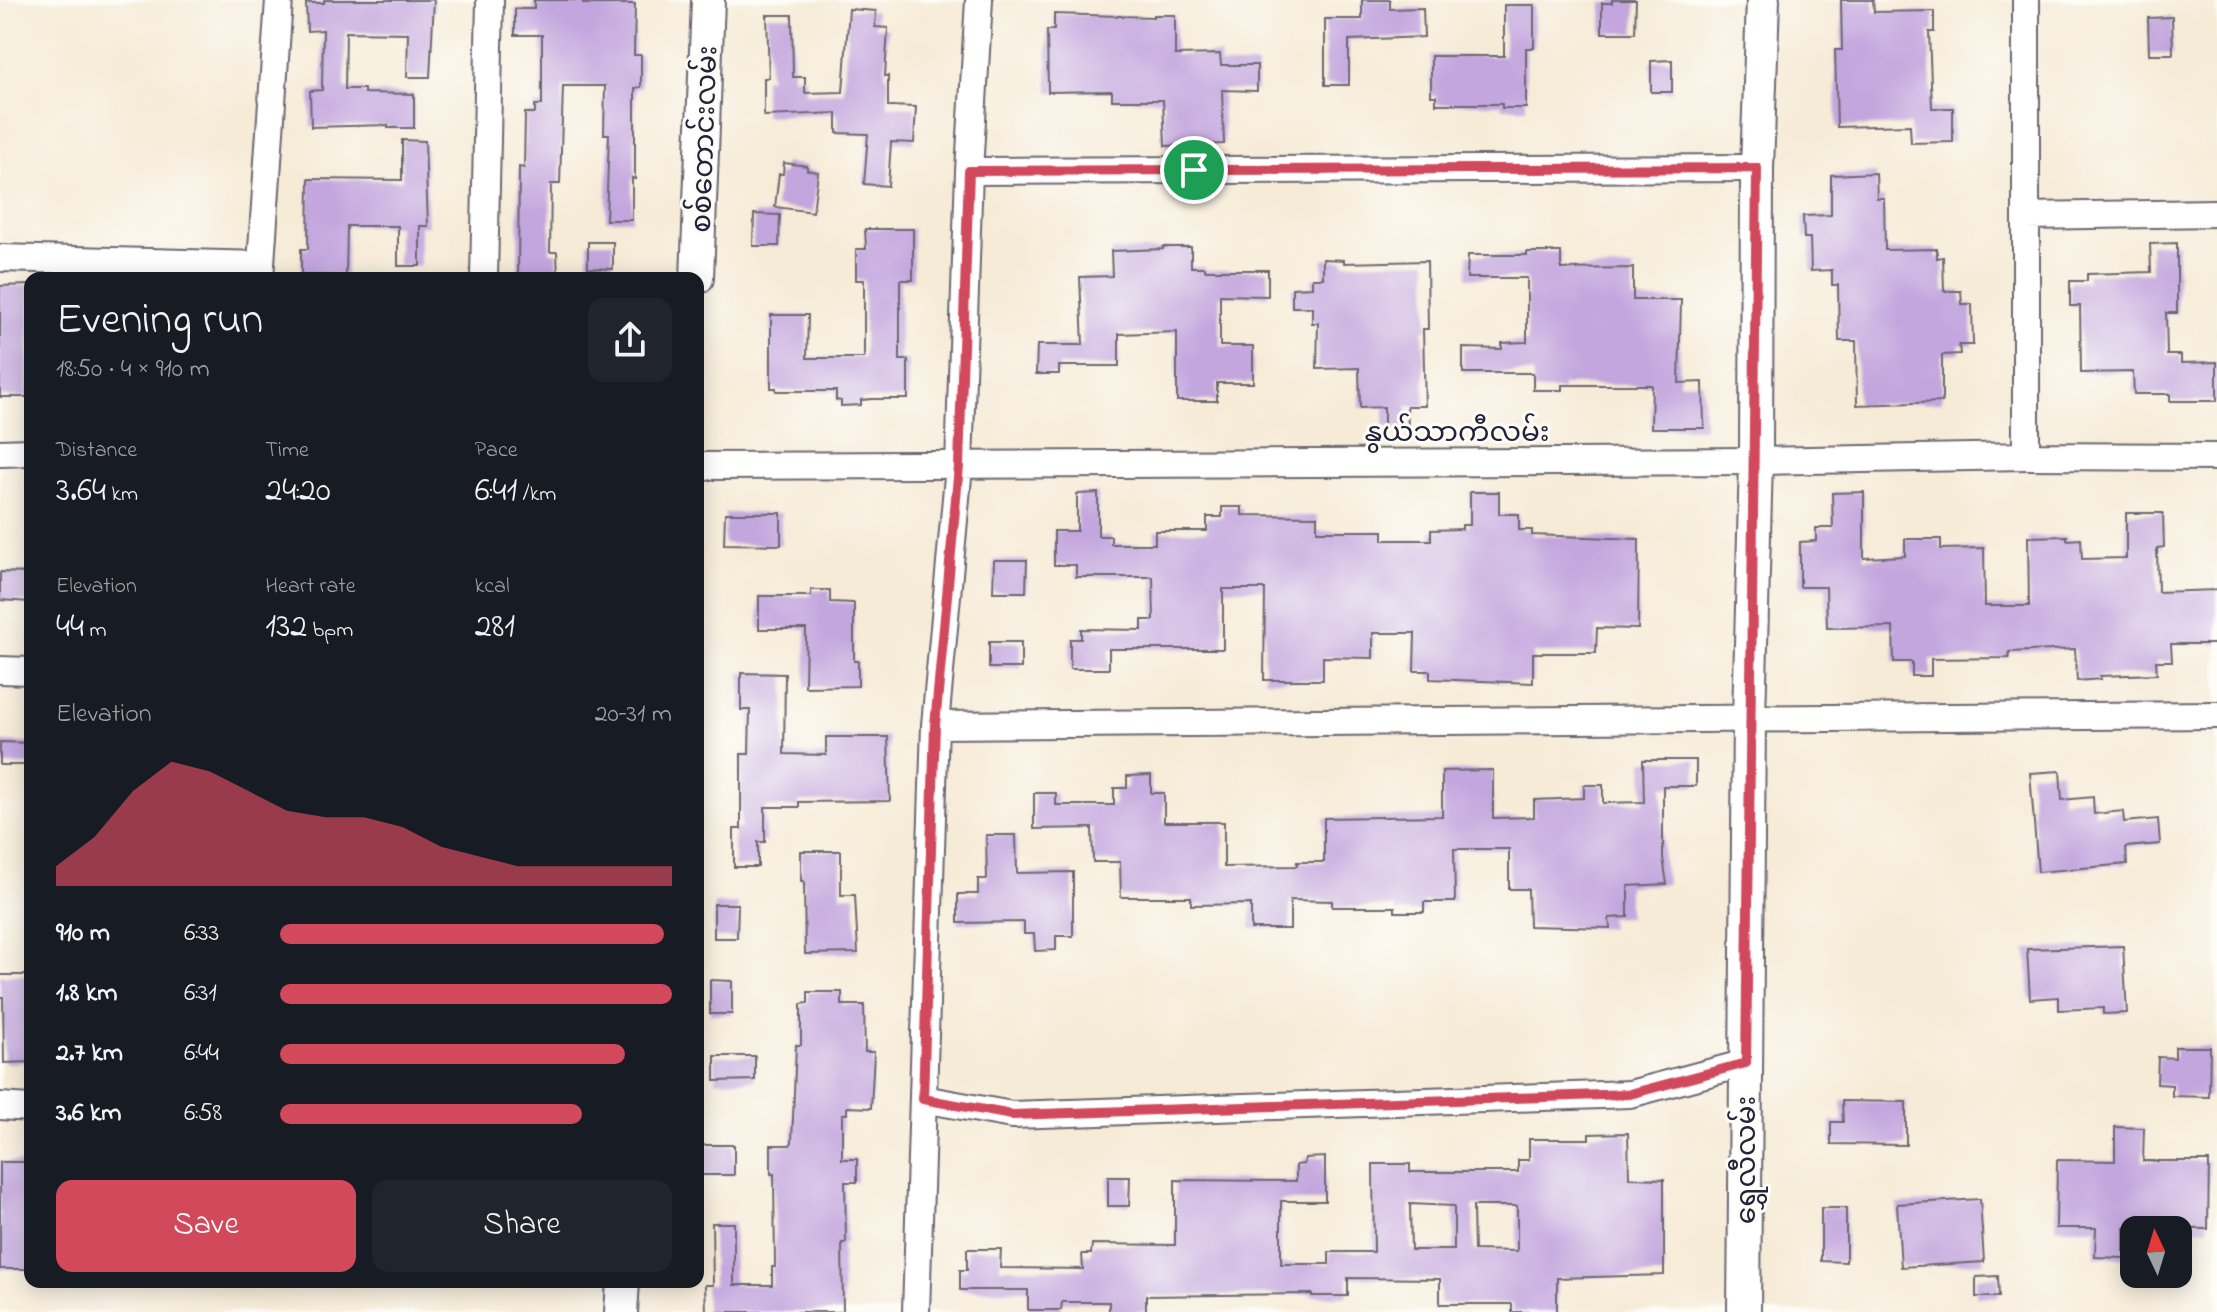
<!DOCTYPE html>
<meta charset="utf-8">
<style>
body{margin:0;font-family:"Indie Flower","Noto Sans Myanmar",sans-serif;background:#20242c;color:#f1f3f6;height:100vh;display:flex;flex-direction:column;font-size:30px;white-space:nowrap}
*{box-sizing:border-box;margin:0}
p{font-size:26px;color:#9ea1a6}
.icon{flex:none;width:44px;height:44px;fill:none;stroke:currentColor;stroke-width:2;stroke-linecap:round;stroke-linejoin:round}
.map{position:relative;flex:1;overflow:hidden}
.sheet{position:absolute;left:24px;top:272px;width:680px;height:1016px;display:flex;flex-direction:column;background:#171b24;border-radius:16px;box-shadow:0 4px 20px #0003}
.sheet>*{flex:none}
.needle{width:52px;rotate:356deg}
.fabs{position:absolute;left:2120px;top:1216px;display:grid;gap:16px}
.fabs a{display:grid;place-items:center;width:72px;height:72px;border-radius:16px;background:#171b24;box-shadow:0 4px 20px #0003;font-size:40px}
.pin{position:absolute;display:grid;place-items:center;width:68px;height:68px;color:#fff;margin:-34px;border:4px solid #fff;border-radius:50%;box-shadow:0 2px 8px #0007}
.round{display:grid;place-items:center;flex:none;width:84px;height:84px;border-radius:16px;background:#20242c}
.head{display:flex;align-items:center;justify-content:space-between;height:136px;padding:0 32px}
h1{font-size:44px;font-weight:600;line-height:60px}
.figures{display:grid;grid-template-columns:repeat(3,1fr);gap:12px;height:136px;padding:8px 32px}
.figures div{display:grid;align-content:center}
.figures b{font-size:34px;font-weight:600}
.figures small{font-size:22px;font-weight:400}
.figures p{font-size:22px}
.chart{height:224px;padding:16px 32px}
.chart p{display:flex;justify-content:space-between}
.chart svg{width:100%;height:144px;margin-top:8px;fill:#d1495b;opacity:.7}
.cta{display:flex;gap:16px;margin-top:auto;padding:16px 32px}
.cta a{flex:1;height:92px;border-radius:16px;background:#d1495b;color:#fff;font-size:32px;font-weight:600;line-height:92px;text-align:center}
.cta a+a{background:#20242c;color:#f1f3f6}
ul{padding:0 32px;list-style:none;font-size:26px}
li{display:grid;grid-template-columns:128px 96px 1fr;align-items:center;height:60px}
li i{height:20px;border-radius:10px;background:#d1495b}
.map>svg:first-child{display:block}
</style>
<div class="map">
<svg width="2217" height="1312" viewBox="0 0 2217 1312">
<rect width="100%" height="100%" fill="#fdfcf7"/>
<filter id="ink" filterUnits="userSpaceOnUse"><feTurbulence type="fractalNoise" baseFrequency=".0125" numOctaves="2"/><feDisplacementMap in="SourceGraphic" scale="16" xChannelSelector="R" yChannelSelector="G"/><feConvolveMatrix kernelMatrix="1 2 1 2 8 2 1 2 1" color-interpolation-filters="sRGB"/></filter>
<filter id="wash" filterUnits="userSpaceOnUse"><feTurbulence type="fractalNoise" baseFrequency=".006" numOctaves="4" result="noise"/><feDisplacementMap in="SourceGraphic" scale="32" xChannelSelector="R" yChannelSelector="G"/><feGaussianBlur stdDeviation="1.8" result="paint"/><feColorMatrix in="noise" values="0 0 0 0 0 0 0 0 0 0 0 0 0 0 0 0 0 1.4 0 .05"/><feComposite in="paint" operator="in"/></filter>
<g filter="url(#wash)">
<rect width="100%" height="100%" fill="#f6ebd7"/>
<g id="blocks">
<path fill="#c3a6de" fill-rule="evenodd" d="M324,0H434L430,77H407L408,33L346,32L345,89H364V93L414,94V128H388V125L311,127L310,91L322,90L323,30L307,31L306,3H324Z
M534,0H583V4H635L634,55H641V87L635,88V179L632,178V220H606L609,134H604L605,86H563L560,184H551L550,252H557L558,278H518L519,167L524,168L525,113H535V105H542V35H515V9H534Z
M1362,0H1390V9L1423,8L1424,37L1349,40V85H1325V19H1362Z
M1612,0H1636L1635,33H1602V3H1612Z
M1841,0H1873L1874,12L1934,11V32H1929L1932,108H1953V142L1911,143L1910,125L1837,127L1835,50H1842Z
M1504,5H1534V48H1526V108H1502V104H1436V96H1431V56H1504Z
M849,9L876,11L875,27L888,28L885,76H888V106L916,107L914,143L891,142L888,186L864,184L868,134L837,133V113L764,116V78H769L767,15H792L793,77H805V93L843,92Z
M1054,14L1153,17V15H1175V55L1220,54L1221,65H1257V91L1222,90L1224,144L1165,146L1163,100H1112V91L1048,92L1047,30H1054Z
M2172,17L2173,54H2149L2148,18Z
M1672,60V92H1651V61Z
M402,140L425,141L428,226H420V266H398V226H347L346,276L301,275V249H308L309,179L402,180Z
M784,163L807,166V170L818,172L813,212L775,207L779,174H783Z
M1876,173L1877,198H1884L1885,250L1937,249V258L1943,257L1944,291H1961L1962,304H1972L1973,345H1959L1960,354L1942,355V402L1857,405L1856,341H1839L1838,285H1832V270L1811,271L1810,238H1804L1803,216L1831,215V175Z
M754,214L780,215L779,246H753Z
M865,229H913V280H900V360H908V399H872L861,400V405L841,406V401L836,400V391H776V388H771V315H808L807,358H864V280H856V249H866Z
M588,242H613V269L588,268Z
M2177,243V313H2166L2167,355H2181V363L2217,362V401H2170V394H2134L2133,372L2081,373L2080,306H2070V281H2087V274L2151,272L2150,244Z
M1163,247H1191V267H1205V270H1268V296L1220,295V346H1253V383H1217V401H1177V332L1119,334V366H1059V374H1036L1037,345H1083L1080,277L1112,276L1111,251L1163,249Z
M1527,252H1561V269L1633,268V300H1681L1679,383L1703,382L1704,428H1651L1652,385H1562V390H1533V373H1463V348L1502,349V343L1527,342V278H1467L1468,255H1527Z
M1323,259L1344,260V263L1427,261L1428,329H1423L1425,406H1407L1408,427H1384V407L1360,408L1359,368L1317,369L1318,323H1312V307H1292V288L1312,287V278H1323Z
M30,285L27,397H0V286Z
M1470,492H1499V514H1519V530H1532V535L1639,539L1638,629L1597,628L1596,653H1533V683L1430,679V671H1414L1415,633H1373V658L1323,657V680H1264L1265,589H1223V649H1109V669H1070V639H1081V629L1142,630V620H1154L1153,577H1076V565H1054V531H1077V494L1098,493V536H1111V544H1155V531H1207V517H1222V507H1242V515L1317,516V531H1383V540H1431V530L1462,529V525H1470Z
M1864,492V558L1905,556V539H1941V549L1984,548L1985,606H2029L2028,537L2067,536V540L2081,539L2082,559L2126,558V513H2163L2164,547L2157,548L2158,592L2217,590V644H2171L2172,661H2156L2157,674L2100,676L2101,679L2077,681L2075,649L2009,652V658L1931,659V676H1912V662H1894L1893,627L1827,628L1826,587H1800V542L1816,541V528H1833L1832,493Z
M725,513H781V545L724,544Z
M994,560H1027L1026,592H993Z
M0,572L30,573V602L0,600Z
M811,590H830V602L854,603V661H858V686L805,687L806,629H759V596H811Z
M989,642H1021V668H989Z
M741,673L785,674L784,754L826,755V737H888L890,801L799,802V807H765V842H758V867H734V829H741V754H749L750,710H741Z
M0,742L30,743V765H0Z
M1643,760H1696V786H1663V858L1667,884L1628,886V917L1609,918L1610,928L1529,926L1528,889H1509V849H1454L1455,902H1424V912H1395V907H1332V901L1290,900V929H1251V904L1191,905V897H1121L1120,862H1093L1092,828L1034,829V793H1056V805H1114V788H1127V776L1151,775V793H1164V822H1224V867L1297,866V862H1324V818L1442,816V771L1493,770V818L1534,817V800L1584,798V785H1603V803L1644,802Z
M2060,771L2062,800L2093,797L2094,814L2123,811L2124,822L2158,819L2160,844L2126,847L2127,864L2038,872L2030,773Z
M986,835H1016L1017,873L1073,872V936H1056V950L1035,951L1034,934H1024V922L958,923V894H978V879H987Z
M801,851H841V895H855L858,953L805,954L804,881H801Z
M714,904H738L737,938H714Z
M2123,946L2127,1013L2103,1014V1008L2059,1010V997L2030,999L2027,949Z
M0,975H30V1062L4,1063L3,997H0Z
M710,980L732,981V1014H710Z
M808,992H842V1005H864L865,1052H874L871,1108L847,1107V1114H842V1159H857V1182H845L846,1243H842L843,1312H706L705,1285H713L712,1223H734V1285H772V1267H775L774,1174H771V1145H790L792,1142L796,1045H801V1004L808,1003Z
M2175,1047H2210L2209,1097L2172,1096V1085L2157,1084L2158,1057L2175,1058Z
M715,1056H755V1080L715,1081Z
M1842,1101L1906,1102V1145L1831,1144V1122H1843Z
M2115,1127L2144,1128L2143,1161H2209L2208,1229L2124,1228V1258L2095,1257L2096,1228H2056L2057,1160L2115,1161Z
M1628,1133L1629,1178L1664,1179V1275L1557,1278V1312H1512V1304H1440V1279L1348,1278V1296H1312V1294L1146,1296V1312H1109V1302H1062L1061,1310H1028V1290H960V1270H967V1249H1001L1000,1268L1083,1269L1082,1254H1091L1092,1244L1175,1245V1180L1296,1181V1165L1304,1164L1305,1158L1325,1157V1201H1281V1264H1329V1252H1374L1373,1164H1410V1172H1518V1160H1529V1139H1589V1134ZM1410,1204L1454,1206V1250H1411ZM1473,1206H1517V1251L1474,1250Z
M698,1145H734V1175H698Z
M0,1162H30V1269H0Z
M1108,1177H1130L1129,1206H1108Z
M1980,1199L1984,1262L1901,1267L1897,1204Z
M1821,1208H1846V1262L1821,1261Z
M1998,1276L1999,1297H1976V1277Z"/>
</g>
</g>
<g filter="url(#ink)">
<use href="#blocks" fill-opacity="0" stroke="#6c6872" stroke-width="2"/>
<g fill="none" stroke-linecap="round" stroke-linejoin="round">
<defs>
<path id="minor" d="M2026,0V456
M969,171L1757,168
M2026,216L2217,213
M0,258L261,265
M260,278L279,0
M484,278L490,0
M0,453L30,452
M698,466L1756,461L2026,456L2217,457
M0,670L30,671
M935,725L2217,715
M923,1099L1012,1115L1630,1094L1746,1063
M0,1106L30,1108
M916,1312L935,725L959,466L969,171L979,0"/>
<path id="tertiary" d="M697,278L708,0
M621,1312L623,1282
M1744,1312L1749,718L1756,461L1757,168L1763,0"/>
</defs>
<use href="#minor" stroke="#6c6872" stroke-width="30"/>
<use href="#tertiary" stroke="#6c6872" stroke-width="36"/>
<use href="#minor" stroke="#fff" stroke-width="26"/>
<use href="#tertiary" stroke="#fff" stroke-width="32"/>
</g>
</g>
<g fill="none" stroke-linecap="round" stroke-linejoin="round" filter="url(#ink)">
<defs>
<path id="route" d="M1757,168C1756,466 1748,765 1746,1063L1630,1094L1012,1115L923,1099L935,725L959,466L969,171Z"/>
</defs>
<use href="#route" stroke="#fff" stroke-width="16"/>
<use href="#route" stroke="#d1495b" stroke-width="10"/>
</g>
<g text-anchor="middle" stroke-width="6" stroke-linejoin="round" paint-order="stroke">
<g font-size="28" fill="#22223b" stroke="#fdfcf7">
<text transform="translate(703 139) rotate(-88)" y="10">စစ်တောင်းလမ်း</text>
<text x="1457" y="441">နွယ်သာကီလမ်း</text>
<text transform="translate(1745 1160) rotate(-90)" y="10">ရွှေလီလမ်း</text>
</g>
</g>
</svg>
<div class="fabs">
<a><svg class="needle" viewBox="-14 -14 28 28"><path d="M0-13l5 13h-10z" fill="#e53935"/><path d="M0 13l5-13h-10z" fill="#9ea1a6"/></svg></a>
</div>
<div class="pin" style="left:1194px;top:170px;background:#1e9e55"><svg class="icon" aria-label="arrive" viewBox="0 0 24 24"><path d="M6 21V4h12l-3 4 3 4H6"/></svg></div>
<section class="sheet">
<div class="head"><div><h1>Evening run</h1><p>18:50 · 4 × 910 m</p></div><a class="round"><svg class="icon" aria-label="share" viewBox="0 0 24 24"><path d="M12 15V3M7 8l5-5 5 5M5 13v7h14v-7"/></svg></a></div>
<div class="figures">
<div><p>Distance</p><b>3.64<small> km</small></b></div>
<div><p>Time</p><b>24:20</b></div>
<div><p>Pace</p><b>6:41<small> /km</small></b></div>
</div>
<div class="figures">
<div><p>Elevation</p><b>44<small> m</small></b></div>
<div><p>Heart rate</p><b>132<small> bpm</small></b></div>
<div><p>kcal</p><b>281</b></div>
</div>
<div class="chart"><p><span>Elevation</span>20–31 m</p>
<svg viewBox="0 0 160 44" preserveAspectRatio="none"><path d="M0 44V38L10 29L20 15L30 6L40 9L50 15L60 21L70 23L80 23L90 26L100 32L110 35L120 38L130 38L140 38L150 38L160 38V44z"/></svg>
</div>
<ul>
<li><b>910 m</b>6:33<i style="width:98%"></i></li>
<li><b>1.8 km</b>6:31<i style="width:100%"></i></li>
<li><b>2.7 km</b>6:44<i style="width:88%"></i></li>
<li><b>3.6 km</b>6:58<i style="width:77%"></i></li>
</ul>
<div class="cta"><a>Save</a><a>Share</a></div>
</section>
</div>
